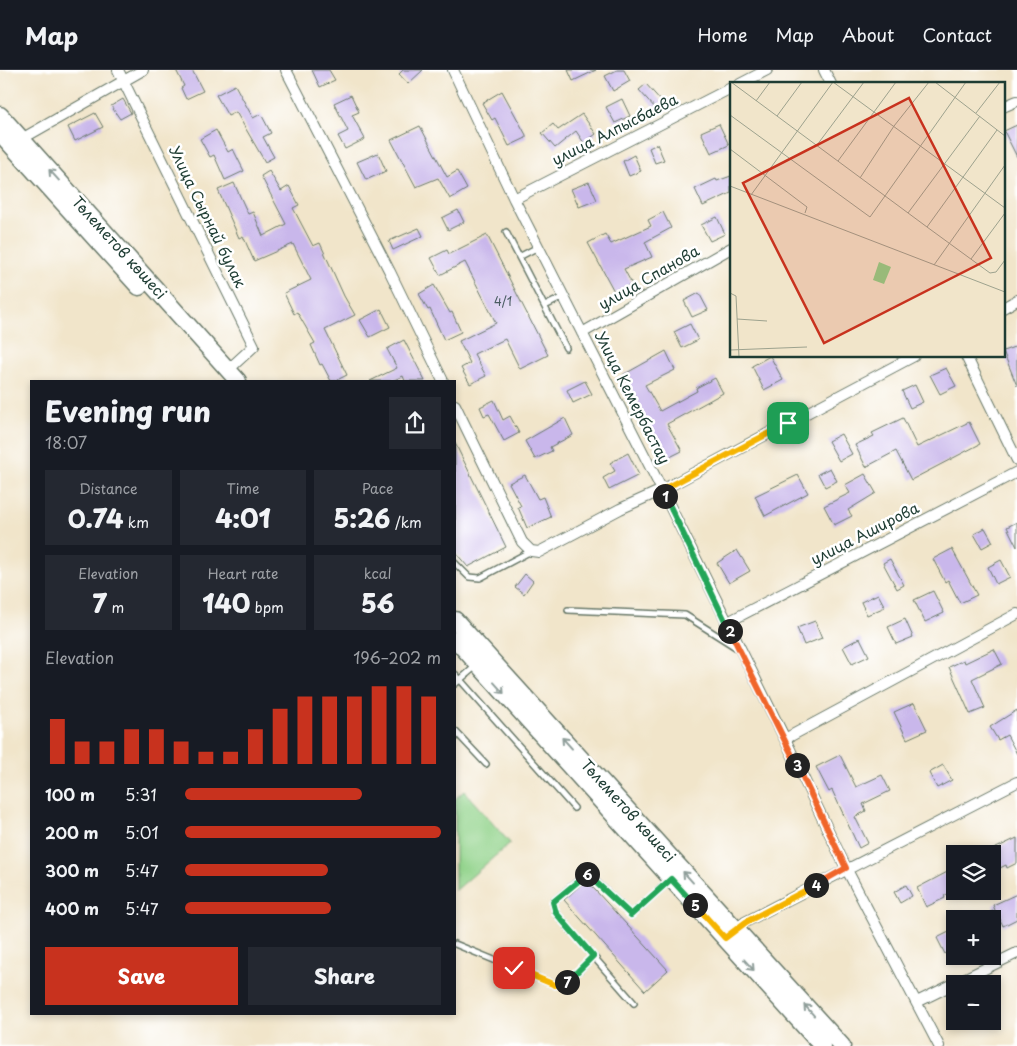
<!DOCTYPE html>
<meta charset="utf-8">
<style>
body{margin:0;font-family:"Playpen Sans",sans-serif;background:#242831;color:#f1f3f6;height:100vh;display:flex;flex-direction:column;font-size:19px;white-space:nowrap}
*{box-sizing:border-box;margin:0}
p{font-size:16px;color:#9ea1a6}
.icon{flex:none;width:28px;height:28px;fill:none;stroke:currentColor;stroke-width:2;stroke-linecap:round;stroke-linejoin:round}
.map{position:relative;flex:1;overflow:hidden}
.side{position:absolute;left:30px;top:310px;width:426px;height:635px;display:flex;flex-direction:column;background:#171b24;border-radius:0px;box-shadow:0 2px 8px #0003}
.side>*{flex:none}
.buttons{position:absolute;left:946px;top:775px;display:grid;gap:10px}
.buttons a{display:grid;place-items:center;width:55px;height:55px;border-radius:0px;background:#171b24;box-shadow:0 2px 8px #0003;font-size:25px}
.pin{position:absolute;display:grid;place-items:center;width:42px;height:42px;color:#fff;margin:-21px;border-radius:10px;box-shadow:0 2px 8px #0006}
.km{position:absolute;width:25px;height:25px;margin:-12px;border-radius:50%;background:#222;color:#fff;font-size:14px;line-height:25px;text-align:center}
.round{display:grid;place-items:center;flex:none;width:52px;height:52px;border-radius:0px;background:#242831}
.head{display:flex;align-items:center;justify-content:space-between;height:85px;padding:0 15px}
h1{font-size:28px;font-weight:800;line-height:38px}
.figures{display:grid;grid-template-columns:repeat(3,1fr);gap:8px;height:85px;padding:5px 15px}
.figures div{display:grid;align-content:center;border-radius:0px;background:#242831;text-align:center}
.figures b{font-size:25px;font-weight:800}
.figures small{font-size:14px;font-weight:400}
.figures p{font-size:14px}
.chart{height:140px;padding:10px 15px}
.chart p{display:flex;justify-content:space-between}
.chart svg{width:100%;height:90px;margin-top:5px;stroke:#c8321e;stroke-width:6}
.button{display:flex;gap:10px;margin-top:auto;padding:10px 15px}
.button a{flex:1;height:58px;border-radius:0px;background:#c8321e;color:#fff;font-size:20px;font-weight:800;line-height:58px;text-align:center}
.button a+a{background:#242831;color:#f1f3f6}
ul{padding:0 15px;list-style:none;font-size:16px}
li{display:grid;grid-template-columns:80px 60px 1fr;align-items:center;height:38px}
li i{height:12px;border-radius:6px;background:#c8321e}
header{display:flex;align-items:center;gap:30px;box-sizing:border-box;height:70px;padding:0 25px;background:#171b24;border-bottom:1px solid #363941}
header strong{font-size:24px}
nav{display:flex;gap:28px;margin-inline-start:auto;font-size:18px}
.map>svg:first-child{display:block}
</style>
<header>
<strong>Map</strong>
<nav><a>Home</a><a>Map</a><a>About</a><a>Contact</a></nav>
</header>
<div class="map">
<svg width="1017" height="976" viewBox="0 0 1017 976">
<rect width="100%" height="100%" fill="#fff"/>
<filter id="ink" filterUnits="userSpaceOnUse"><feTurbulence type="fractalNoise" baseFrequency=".02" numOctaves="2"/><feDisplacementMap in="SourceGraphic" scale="10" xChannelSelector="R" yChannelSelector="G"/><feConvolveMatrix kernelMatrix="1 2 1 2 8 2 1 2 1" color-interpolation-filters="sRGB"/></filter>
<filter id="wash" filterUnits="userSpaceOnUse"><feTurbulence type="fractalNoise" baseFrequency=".0096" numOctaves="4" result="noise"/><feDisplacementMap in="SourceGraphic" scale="20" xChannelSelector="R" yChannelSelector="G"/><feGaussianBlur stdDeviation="1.12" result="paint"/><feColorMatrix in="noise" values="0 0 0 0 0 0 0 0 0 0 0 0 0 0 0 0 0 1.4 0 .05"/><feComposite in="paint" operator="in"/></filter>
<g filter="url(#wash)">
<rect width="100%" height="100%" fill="#f1e5ca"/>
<path fill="#91d38a" stroke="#58885f" d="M464,721L510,773L455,821V729Z"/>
<g id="blocks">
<path fill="#c9b7eb" d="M176,0H192L203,21L186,29L181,18L184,16Z
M312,0H329L335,10L320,17Z
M403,0H423L408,14L399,4Z
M568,0H596L573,11Z
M617,0H624L630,11L613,21L605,6Z
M646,14L663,33L656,39L639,20Z
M235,15L253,48L261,44L271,63L263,67L274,87L265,92L236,42L228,46L216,25Z
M502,21L526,65V68L509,76L495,48L492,50L482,33Z
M351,25L359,42L352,45L365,69L345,79L338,66L348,61L334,33Z
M123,29L131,43L120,49L111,36Z
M622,29L630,46L615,53L606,37Z
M95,43L103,57L75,71L68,57Z
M582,44L596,64L584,73L576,61L555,78L542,63L553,54L558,60Z
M719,54L729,75L711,83L701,62Z
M1017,55V87L1004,61Z
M420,56L447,107L457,101L467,119L450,129L438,108L416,117L391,70Z
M216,60L228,82L233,79L244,101L225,110L214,85L210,87L200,69Z
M657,74L664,90L655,93L649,78Z
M378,83L386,101L366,110L357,92Z
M634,85L641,101L629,106L623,91Z
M269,101L281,121L289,116L299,135L293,138L313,176L320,173L344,226L355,245L325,260L347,305L335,311H331L322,294L320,295L311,275L315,273L297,242L294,244L284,223L311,210L293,174L254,191L243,166L239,168L218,120L234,113L248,144L253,142L263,166L286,154L261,106Z
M731,106V123L703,136L695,119L716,109L717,111Z
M589,112L597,130L579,137L571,119Z
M458,140L464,152L448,160L442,148Z
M663,142L671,158L645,172L652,187L624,199L632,214L615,223L588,173L605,164L611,174L651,156L648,150Z
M717,147L725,164L710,171L701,155Z
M419,158L423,166L393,180L389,171Z
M487,165L548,285L520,299L505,269L474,284L486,306L470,314L461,298L470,293L459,271L496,253L465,192L440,205L431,188L447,180L449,184Z
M434,215L450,243L452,242L461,262L444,270L430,239L428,240L419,224Z
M699,223L708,240L692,247L684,231Z
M381,239L390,257L370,267L360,250Z
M690,254L698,270L682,278L674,262Z
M404,270L425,311H405L403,306L392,311H370L397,298L387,279Z
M1017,276V316L1003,281Z
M666,281L675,300L645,315L660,341L697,321L696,318L715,308L723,323L667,354L682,381L666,389L634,332L637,330L623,305Z
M770,286L783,310L764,320L752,296Z
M946,298L956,316L940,324L930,305Z
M585,311L592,324L573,333L567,320Z
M915,315L923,332L910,338L902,321Z
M494,330L503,350L510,346L519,363L504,371L489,344L484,346L480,337Z
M565,348L573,365L550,377L552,381L535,389L525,371Z
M903,348L917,377L969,352L980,374L911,410L896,381L866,397L855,375L874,366L872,363Z
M841,364L852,384L839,391L828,371Z
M455,373L506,477L468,497L455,482Z
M628,383L639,405L609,420L603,408L615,401L610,393Z
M830,398L837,411L825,417L818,404Z
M865,404L876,423L848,440L852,446L834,455L824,436L850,423L845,415Z
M525,405L538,429L543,427L551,447L527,458L518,437L521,436L509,413Z
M798,405L808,423L765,446L755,426Z
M1017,452V477L1007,457Z
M985,458L993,472L982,478L974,464Z
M952,479L977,525L960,533L948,510L945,512L933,489Z
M737,480L750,501L729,513L717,493Z
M890,489L904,515L897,519L883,493Z
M1001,490L1010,507L996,514L988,497Z
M525,504L533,511L524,524L515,517Z
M933,521L944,543L925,552L914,530Z
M878,524L885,537L867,545L861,532Z
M905,549L913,567L896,574L888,557Z
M815,551L822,568L804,575L797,558Z
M860,568L869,586L852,594L843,577Z
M994,579L1002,594L972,609L985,638L970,644L949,597L964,590L965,593Z
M914,633L927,660L907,669L894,642Z
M1017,640V684L1007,665L998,670L990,657Z
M840,685L856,717L882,705L890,721L863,734L866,741L855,747L868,773L859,778L832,720L829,722L816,697Z
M943,695L952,710L937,718L929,703Z
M1017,768V793L1007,798L1006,795L992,802V780Z
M955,798V820L944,826L945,828L926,837L917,818Z
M586,810L668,900L645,921L564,830Z
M906,815L912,826L900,833L894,822Z
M1017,824V849L1003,856L1000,849H975L995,840L993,835Z
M955,859V879L945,884L937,868Z"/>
</g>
</g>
<g filter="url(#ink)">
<use href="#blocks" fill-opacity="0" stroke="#687868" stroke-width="1"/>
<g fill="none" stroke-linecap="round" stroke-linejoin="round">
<defs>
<path id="service" d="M506,162L566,278
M519,187L538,177
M545,236L563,227
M455,493L469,507L480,508L531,481
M568,540L685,545L737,578
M455,604L574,738
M455,614L476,596
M455,661L486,694
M455,874L555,915L567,913L593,886L556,843L553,832L587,803L631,845L670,810
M593,886L634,933"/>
<path id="minor" d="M118,0L254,276L228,300
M286,0L390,202L443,311
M453,0L514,129L662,420L785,669
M824,0L831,14
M740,14L767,0
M1003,37L1017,31
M18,71L143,0
M514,129L731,18
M1003,238L1017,230
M582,263L731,178
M966,286L1017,390
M455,335L522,472L531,481L539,482L620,439L662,420L914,286
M726,553L1017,402
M733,862L745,852L1017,712
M917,932L1017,883
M939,976L846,798L785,669L1017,544"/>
<path id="primary" d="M0,45L238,311
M0,63L139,217
M455,550L842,976
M455,569L822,976"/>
</defs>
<use href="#service" stroke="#687868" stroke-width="8"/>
<use href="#minor" stroke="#687868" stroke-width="12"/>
<use href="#primary" stroke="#687868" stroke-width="19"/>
<use href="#service" stroke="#fff" stroke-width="5"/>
<use href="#minor" stroke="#fff" stroke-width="10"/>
<use href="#primary" stroke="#fff" stroke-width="16"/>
</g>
<defs><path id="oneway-shaft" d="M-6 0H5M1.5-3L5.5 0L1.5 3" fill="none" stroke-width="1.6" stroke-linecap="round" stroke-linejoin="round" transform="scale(1.25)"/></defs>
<g stroke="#8f9e9a">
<use href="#oneway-shaft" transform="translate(54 105) rotate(-132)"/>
<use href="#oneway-shaft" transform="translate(499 618) rotate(48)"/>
<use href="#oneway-shaft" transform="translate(567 673) rotate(-132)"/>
<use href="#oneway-shaft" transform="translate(688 807) rotate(-132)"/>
<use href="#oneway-shaft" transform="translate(749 895) rotate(48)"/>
<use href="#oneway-shaft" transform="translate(809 940) rotate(-132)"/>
</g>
</g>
<g fill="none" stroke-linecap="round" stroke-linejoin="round" filter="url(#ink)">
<defs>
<path id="split-1" d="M665,426L662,420L788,353"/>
<path id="split-2" d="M665,426L730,561"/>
<path id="split-3" d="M730,561L797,695"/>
<path id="split-4" d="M797,695L846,798L816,815"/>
<path id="split-5" d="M695,835L725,868L746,852L816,815"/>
<path id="split-6" d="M587,804L631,845L671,809L695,835"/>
<path id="split-7" d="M567,912L593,886L556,843L553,832L587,804"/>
<path id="split-8" d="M514,898L555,915L567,912"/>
</defs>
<use href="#split-1" stroke="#fff" stroke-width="10"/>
<use href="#split-2" stroke="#fff" stroke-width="10"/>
<use href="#split-3" stroke="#fff" stroke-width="10"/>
<use href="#split-4" stroke="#fff" stroke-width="10"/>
<use href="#split-5" stroke="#fff" stroke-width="10"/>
<use href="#split-6" stroke="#fff" stroke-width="10"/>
<use href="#split-7" stroke="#fff" stroke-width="10"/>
<use href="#split-8" stroke="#fff" stroke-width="10"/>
<use href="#split-1" stroke="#f5b400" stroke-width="6"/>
<use href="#split-2" stroke="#22a559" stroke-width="6"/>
<use href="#split-3" stroke="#f0652b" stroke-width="6"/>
<use href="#split-4" stroke="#f0652b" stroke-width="6"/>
<use href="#split-5" stroke="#f5b400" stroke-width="6"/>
<use href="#split-6" stroke="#22a559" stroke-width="6"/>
<use href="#split-7" stroke="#22a559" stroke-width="6"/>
<use href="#split-8" stroke="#f5b400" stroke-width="6"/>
</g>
<g text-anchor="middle" stroke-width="5" stroke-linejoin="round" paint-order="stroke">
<g font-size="12" fill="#4a5c62">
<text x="503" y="236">4/1</text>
</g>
<g font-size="15" fill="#1f3d34" stroke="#fff">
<text transform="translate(615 60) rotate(-27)" y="5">улица Алпысбаева</text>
<text transform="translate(207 147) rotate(64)" y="5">Улица Сырнай булак</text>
<text transform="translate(119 178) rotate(48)" y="5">Төлеметов көшесі</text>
<text transform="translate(649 208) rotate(-30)" y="5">улица Спанова</text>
<text transform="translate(632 328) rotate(63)" y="5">Улица Кемербастау</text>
<text transform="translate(865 464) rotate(-27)" y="5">улица Аширова</text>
<text transform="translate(628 741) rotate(48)" y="5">Төлеметов көшесі</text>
</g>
</g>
<g transform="translate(730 12)">
<rect width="275" height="275" fill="#f1e5ca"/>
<path d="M149,180L161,185L154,202L143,198Z" fill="#91d38a"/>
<path fill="none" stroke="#9da28e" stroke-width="1" d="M1,0L197,145M103,0L275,126M205,0L275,54M26,19L40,0M246,31L270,0M0,33L140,135L236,0M47,34L72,0M267,48L197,145L260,191L266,190L275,178M87,63L134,0M0,67L77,125L75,131M108,79L166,0M130,96L164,44L199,0M0,104L275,210M21,113L103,0M178,131L250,34M241,177L275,131M204,183L275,83M0,211L6,214L9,275M7,237L37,239M0,268L77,265"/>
<path fill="#c8321e" fill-opacity="0.15" stroke="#c8321e" stroke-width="2.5" d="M179,16L261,176L94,261L13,101Z"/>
<rect width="275" height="275" fill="none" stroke="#1f3d34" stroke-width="2.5"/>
</g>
</svg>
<div class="buttons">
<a><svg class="icon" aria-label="layers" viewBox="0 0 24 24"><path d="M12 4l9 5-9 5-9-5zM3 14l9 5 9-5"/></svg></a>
<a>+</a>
<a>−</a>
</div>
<div class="pin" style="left:788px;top:353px;background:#1e9e55"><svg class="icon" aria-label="arrive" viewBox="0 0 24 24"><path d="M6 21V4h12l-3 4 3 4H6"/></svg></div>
<div class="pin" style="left:514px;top:898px;background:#d93025"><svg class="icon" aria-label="check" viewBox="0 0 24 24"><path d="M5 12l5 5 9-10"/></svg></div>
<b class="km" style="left:665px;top:426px">1</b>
<b class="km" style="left:730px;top:561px">2</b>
<b class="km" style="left:797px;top:695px">3</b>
<b class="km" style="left:816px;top:815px">4</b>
<b class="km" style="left:695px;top:835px">5</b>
<b class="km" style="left:587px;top:804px">6</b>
<b class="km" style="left:567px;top:912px">7</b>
<section class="side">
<div class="head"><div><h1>Evening run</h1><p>18:07</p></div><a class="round"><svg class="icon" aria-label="share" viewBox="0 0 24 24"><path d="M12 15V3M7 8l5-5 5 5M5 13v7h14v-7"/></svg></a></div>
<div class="figures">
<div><p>Distance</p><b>0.74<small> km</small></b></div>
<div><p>Time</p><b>4:01</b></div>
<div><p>Pace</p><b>5:26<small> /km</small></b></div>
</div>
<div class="figures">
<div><p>Elevation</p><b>7<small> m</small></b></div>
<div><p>Heart rate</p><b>140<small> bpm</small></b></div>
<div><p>kcal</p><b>56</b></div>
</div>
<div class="chart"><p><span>Elevation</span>196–202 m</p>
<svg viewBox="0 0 160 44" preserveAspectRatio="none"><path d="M5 44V22M15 44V33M25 44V33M35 44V27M45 44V27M55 44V33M65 44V38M75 44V38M85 44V27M95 44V17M105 44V11M115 44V11M125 44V11M135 44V6M145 44V6M155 44V11"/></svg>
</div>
<ul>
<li><b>100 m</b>5:31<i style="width:69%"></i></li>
<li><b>200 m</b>5:01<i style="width:100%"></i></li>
<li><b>300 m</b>5:47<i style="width:56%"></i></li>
<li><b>400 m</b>5:47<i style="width:57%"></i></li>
</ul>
<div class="button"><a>Save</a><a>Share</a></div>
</section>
</div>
